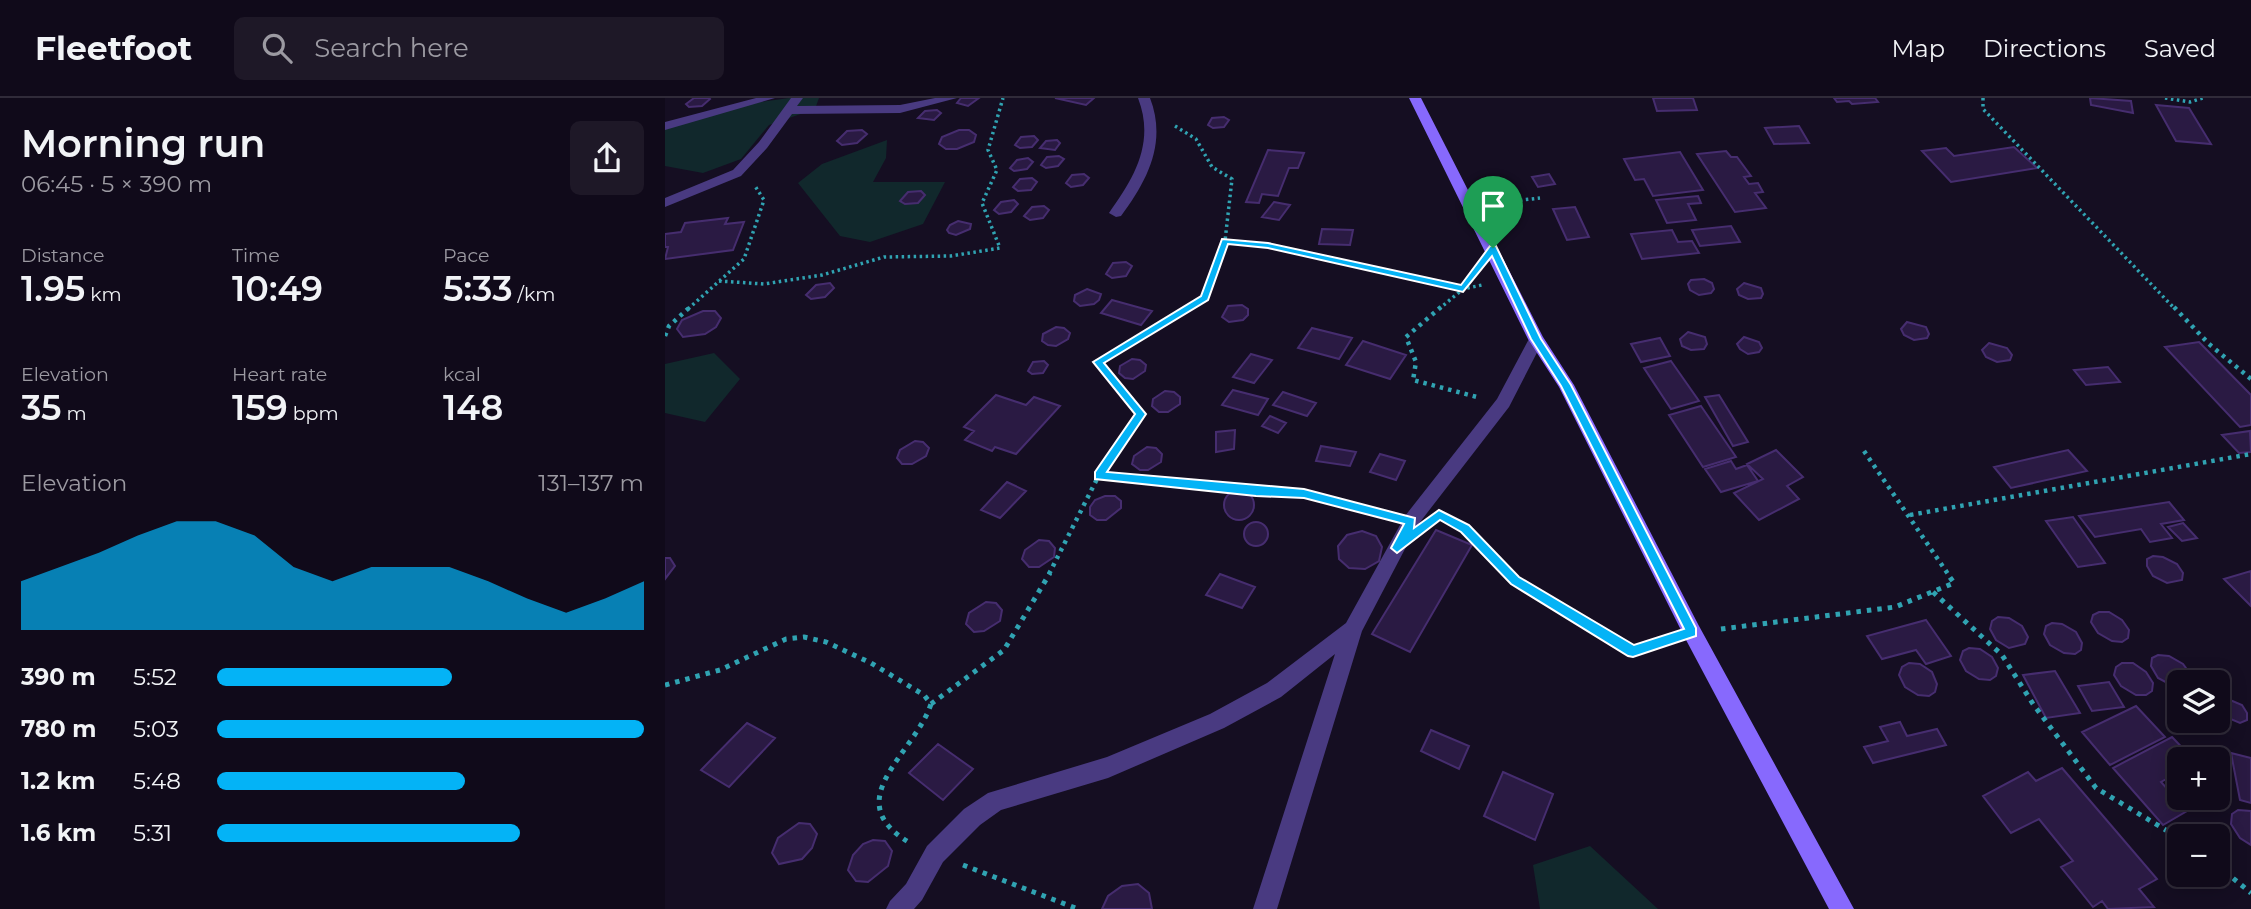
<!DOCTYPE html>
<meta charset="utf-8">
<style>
body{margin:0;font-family:Montserrat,sans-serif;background:#1e1827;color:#f1f3f6;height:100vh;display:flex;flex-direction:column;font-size:26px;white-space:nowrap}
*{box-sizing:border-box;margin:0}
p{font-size:23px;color:#9c9aa2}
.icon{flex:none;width:38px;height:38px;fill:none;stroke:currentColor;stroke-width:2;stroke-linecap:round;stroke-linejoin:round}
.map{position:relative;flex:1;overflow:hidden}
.details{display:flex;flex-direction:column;background:#100a1a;width:665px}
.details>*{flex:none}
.tools{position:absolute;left:1502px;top:572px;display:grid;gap:14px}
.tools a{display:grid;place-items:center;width:63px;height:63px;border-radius:10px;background:#100a1a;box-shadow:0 4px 18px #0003,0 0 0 2px #302b39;font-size:35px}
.pin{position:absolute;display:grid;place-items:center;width:60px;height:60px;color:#fff;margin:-72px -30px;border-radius:50% 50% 50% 0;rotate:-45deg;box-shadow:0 0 7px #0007}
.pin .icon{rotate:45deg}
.round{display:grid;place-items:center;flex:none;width:74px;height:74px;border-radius:10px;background:#1e1827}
.head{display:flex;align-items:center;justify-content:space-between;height:119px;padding:0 21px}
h1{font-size:38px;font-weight:600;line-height:52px}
.metrics{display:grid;grid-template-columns:repeat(3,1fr);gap:10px;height:119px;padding:7px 21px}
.metrics div{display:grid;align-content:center}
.metrics b{font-size:35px;font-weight:600}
.metrics small{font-size:19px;font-weight:400}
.metrics p{font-size:19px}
.chart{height:196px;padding:14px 21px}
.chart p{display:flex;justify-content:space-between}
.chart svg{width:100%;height:126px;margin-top:7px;fill:#04b3f6;opacity:.7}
ul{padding:0 21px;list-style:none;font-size:23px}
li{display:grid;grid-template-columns:112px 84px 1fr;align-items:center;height:52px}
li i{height:18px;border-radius:9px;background:#04b3f6}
header{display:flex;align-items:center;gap:42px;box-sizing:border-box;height:98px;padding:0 35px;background:#100a1a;border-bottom:2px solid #302b39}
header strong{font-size:33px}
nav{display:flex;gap:38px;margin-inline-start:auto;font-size:24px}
.search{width:490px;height:63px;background:#1e1827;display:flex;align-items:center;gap:18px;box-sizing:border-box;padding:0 24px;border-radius:10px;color:#9c9aa2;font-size:26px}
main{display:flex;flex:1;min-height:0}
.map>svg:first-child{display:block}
</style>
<header>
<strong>Fleetfoot</strong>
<div class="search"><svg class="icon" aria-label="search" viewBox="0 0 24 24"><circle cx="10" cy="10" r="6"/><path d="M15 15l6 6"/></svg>Search here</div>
<nav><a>Map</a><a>Directions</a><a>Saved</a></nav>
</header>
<main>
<section class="details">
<div class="head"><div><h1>Morning run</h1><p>06:45 · 5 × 390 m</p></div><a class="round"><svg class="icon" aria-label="share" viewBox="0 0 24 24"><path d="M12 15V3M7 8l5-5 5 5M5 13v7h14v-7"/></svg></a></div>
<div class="metrics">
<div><p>Distance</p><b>1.95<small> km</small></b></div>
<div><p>Time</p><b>10:49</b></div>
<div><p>Pace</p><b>5:33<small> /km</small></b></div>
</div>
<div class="metrics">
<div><p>Elevation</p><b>35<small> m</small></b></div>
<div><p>Heart rate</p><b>159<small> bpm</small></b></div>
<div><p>kcal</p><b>148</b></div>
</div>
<div class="chart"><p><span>Elevation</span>131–137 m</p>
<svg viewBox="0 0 160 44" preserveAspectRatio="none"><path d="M0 44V27L10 22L20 17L30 11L40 6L50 6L60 11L70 22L80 27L90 22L100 22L110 22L120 27L130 33L140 38L150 33L160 27V44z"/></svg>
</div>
<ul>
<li><b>390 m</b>5:52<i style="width:55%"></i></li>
<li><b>780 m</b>5:03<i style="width:100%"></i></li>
<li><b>1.2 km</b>5:48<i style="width:58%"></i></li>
<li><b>1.6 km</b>5:31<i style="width:71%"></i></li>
</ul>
</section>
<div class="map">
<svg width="1586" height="811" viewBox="0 0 1586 811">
<rect width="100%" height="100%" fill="#150e22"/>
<path fill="#11282c" d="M124,0H154L150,11L104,27L76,61L38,75L0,68V28L95,4Z
M222,42L221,60L208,84H280L258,126L205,144L175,138L133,85L157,66Z
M49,255L75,281L40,324L0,315V266Z
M925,748L993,811H875L868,767Z"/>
<path fill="#2a1a43" stroke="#462d6f" stroke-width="2" d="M29,0H44L45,1L37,8L24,9L21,6Z
M314,0L303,8L292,5L296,0Z
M390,0H429L421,7Z
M988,0H1028L1032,12L992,13Z
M1169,0H1210L1213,4L1187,6L1184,3L1172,4Z
M1425,0L1466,3L1468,15L1426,7Z
M1491,7L1524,10L1546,46L1511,43Z
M272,12L276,15L269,22L253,20L260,13Z
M559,19L564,22L559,29L548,30L543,27L547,20Z
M1134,28L1144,45L1109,46L1100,30Z
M197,32L202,36L192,45L177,47L172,43L182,33Z
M294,32H304L311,37L309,44L292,51H281L274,46L277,39Z
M369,38L373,42L367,49L355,50L350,47L356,39Z
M392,42L395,45L390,52L375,50L381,43Z
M1349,49L1372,70L1286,84L1257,53L1281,50L1289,58Z
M603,52L639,55L633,70H624L613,98L597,96L594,105L581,104Z
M1061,53L1066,59H1072L1086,78L1079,79L1084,86L1093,85L1098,94L1090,95L1101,110L1070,114L1032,56Z
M1015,54L1038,92L988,98L979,81L970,82L959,61Z
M394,58L399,61L393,68L381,70L376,67L382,59Z
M363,60L368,64L362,71L349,73L345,70L352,62Z
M419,76L424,80L418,87L406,89L401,85L407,77Z
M884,76L890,86L873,89L867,79Z
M367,80L372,84L366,92L353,93L348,89L355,81Z
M256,93L260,97L253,105L240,106L235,103L243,94Z
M1033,98L1036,105L1023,106L1031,122L1002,125L991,102Z
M349,102L353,106L346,114L334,116L329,112L336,104Z
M609,104L625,107L614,122L597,119Z
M379,108L384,112L378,120L365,122L359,118L367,109Z
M910,109L924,139L902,142L888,111Z
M63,120L60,126L79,124L68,152L0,161L3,149H0V136L16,134L20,125Z
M293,123L306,126L305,131L291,137L284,135L282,132L285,127Z
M1066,128L1075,144L1035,148L1027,132Z
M657,131L688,132L685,147L654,146Z
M1007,132L1013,144L1027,143L1034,155L977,161L966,136Z
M461,164L467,168L461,178L447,180L441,176L448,165Z
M1039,181L1047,185L1049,191L1046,195L1034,197L1025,192L1023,186L1026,182Z
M165,185L169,190L160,199L146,201L141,197L151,187Z
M1079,185L1096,190L1098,196L1096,200L1083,201L1074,197L1072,191Z
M422,191L436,196L434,202L429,206L415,208L409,203L410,197Z
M447,202L487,213L476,227L436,215Z
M577,207L583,211V217L578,222L564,224L557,219L563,208Z
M38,213H50L56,220L51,229L40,236L18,239L12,231L17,222Z
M1242,224L1261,229L1264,236L1262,240L1249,242L1239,237L1236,231Z
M391,229L399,230L405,235L403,241L391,248L383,247L377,243L378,236Z
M647,230L687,240L674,261L633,250Z
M1023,234L1040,239L1042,246L1039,251L1026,252L1017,248L1015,241Z
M1079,239L1094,244L1097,250L1094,254L1083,256L1075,251L1072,246Z
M995,240L1005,258L976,264L966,246Z
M698,243L741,257L725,281L681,267Z
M1534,244L1586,297V327L1575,329L1500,249Z
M1324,245L1342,250L1347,257L1345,262L1332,264L1321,259L1317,252Z
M586,256L607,262L589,285L568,279Z
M467,261L475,262L481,267L480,273L468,281L460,280L454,275L455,268Z
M379,263L383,267L378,275L367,276L363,273L368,264Z
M1006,263L1034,303L1006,311L979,270Z
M1443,269L1455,284L1421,287L1409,272Z
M568,292L603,301L593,317L557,307Z
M500,293L509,294L515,299V306L503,314H494L487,308L488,301Z
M618,294L651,305L642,318L608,307Z
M331,297L361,307L369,299L395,308L351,356L330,349L327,353L300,342L309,333L299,329Z
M1054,297L1083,344L1068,348L1040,299Z
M1036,308L1071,359L1038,369L1004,317Z
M605,318L621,325L613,335L597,328Z
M570,332L569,351L551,354V334Z
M1585,333L1586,354L1574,355L1557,337Z
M250,343L258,344L264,350L261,358L247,366H237L232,360L235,352Z
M656,348L691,354L685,368L651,363Z
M482,349L491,350L497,356L496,364L483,372H475L467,366L469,358Z
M1111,352L1138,379L1122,388L1134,401L1094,422L1069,395L1098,381L1082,366Z
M1403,352L1422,373L1346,390L1329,369Z
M715,356L740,363L731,382L705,374Z
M1066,363L1071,371L1082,367L1093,383L1056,394L1040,371Z
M342,384L361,393L335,420L316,412Z
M559 407a15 15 0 1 1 30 0a15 15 0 1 1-30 0Z
M440,398H450L456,403V410L441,422H432L425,417V409L430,402Z
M1504,404L1519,422L1496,426L1507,440L1485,444L1476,431L1430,439L1414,418Z
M1408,419L1440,465L1413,469L1381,423Z
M579 436a12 12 0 1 1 24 0a12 12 0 1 1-24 0Z
M1518,425L1532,440L1517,443L1503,429Z
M771,432L807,447L745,554L707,536Z
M697,433L711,438L717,449L714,463L700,471L684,470L674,461L673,448L682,437Z
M374,442L384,443L390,450L389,459L374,469H364L357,461L360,452Z
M1488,458L1498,459L1512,466L1518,475L1517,482L1502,485L1488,478L1482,468V461Z
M0,460H5L10,468L0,481Z
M1586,473V508L1559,481Z
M555,476L590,489L577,510L541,497Z
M321,504L331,505L337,512L335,523L319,533L309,534L301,526L304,515Z
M1434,514H1444L1457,522L1464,532L1463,540L1457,544L1447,543L1433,535L1426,524L1428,517Z
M1333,519L1344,520L1357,528L1363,539L1360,546L1344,550L1331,542L1325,531L1327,523Z
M1261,522L1286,558L1261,566L1251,552L1217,561L1202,538Z
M1387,525L1397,526L1411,534L1417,545L1416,552L1410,556L1399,555L1385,547L1379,536L1381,528Z
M1304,550L1315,551L1327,559L1333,570L1331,578L1325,582L1314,581L1301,573L1295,562L1298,553Z
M1493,557L1504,558L1518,566L1526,577L1524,584H1514V589L1508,588L1493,580L1486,568L1487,560Z
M1244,565L1255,566L1267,574L1272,586L1270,594L1264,598L1253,597L1240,589L1234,577L1237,569Z
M1457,565H1468L1481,574L1488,585L1487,593L1481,597H1471L1456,588L1449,577L1451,569Z
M1390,573L1415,615L1381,620L1358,577Z
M1444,584L1459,609L1427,613L1413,588Z
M1558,599L1577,607L1582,615V622L1575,625L1556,617L1552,604Z
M1471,608L1500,639L1445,667L1417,634Z
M1235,624L1242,638L1272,631L1281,647L1208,665L1199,649L1223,643L1215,629Z
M82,625L110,640L64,689L36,672Z
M766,632L804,648L794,671L756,653Z
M1507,639L1529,662H1514V674L1496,684L1522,713L1498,727L1448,670Z
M273,646L308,671L278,702L244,675Z
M1566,655L1586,660V705L1575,702Z
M1397,670L1492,781L1474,791L1489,809L1443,811L1437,803L1428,809L1396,769L1408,763L1374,721L1346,735L1318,698L1363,674L1371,683Z
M838,674L888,696L870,742L819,718Z
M1573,712L1586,713V747L1575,740L1566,726L1567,716Z
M134,725L145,726L152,736L147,750L137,761L114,766L107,755L113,740Z
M208,742L220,743L227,753L223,768L203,784L191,783L183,772L188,757L198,746Z
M473,786L484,795L487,811H437L443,798L457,788Z"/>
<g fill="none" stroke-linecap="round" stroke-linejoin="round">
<path stroke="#30a3b2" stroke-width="3.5" stroke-dasharray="2.5 3.5" stroke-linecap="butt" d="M1318,0V11L1510,211
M1500,0L1525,4L1538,0
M510,28L531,41L547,69L567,81L560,143L603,148L798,191L817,187
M831,105L875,100
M54,183L99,186L157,177L219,159L286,158L335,150L317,105L332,72L323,52L338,0
M23,211L79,161L99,102L90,88
M520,211L540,199L560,143
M774,211L798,191L811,174"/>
<path stroke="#30a3b2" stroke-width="4.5" stroke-dasharray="3.5 5" stroke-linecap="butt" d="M776,209L741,239L751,264L748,282L812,299
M1509,209L1544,246L1586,281
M0,238L4,228L25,209
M1199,353L1283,476
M434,377L476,316L433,264L523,209
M1245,417L1586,356
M782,421L800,430L845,476
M384,476L434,377L591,394L639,395L722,417"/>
<path stroke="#30a3b2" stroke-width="5" stroke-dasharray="4.5 6" stroke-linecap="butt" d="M843,475L968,554L1003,542
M1268,494L1337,557L1368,606L1431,690L1514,740
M1056,531L1230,509L1289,485L1282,475
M0,587L55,572L121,541L139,539L161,544L206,565L259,597L266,606C249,657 172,702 245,745
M266,606L339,552L385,475
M298,767L413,811
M1552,767L1586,795"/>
<path fill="#493a81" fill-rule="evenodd" d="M91,0H110L0,32V24Z
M126,0H138L132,8L235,7L270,0H292L235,15L127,16L102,50L76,78L0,109V100L68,72L94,44Z
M473,0H485C502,44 483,82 456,118L451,119L444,115C470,79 490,44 473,0Z
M871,236L879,241L844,309L752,428L697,533L612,811H588L670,556L616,599L559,630L443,680L336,712L315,727L278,764L257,802L249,811H221L225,803L241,786L262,748L299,711L323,695L442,659L545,616L602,585L681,525L740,418L832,301L866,237Z"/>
<path fill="#8769fd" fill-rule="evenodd" d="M744,0H756L878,239L909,287L1034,528L1189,811H1164L1020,540L894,289L863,241Z"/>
</g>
<path fill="#04b3f6" stroke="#fff" stroke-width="2" fill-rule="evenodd" d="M557,141L603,145L796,187L825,148H831L876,241L906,287L1031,530V538L968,559L963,558L846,486L796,434L775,422L732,455L726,450L739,426L639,400L591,398L430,381V374L470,316L428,264L536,198ZM563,146L603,150L798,194L827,158L866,241L896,288L1019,531L969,547L854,479L804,427L774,412L749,430L750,420L639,391L442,374L481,316L439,265L543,202Z"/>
</svg>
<div class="tools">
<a><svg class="icon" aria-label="layers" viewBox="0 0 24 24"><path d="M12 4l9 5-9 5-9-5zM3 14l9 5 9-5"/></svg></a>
<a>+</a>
<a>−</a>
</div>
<div class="pin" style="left:828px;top:150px;background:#1e9e55"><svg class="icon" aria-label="arrive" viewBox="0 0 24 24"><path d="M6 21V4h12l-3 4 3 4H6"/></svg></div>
</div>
</main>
